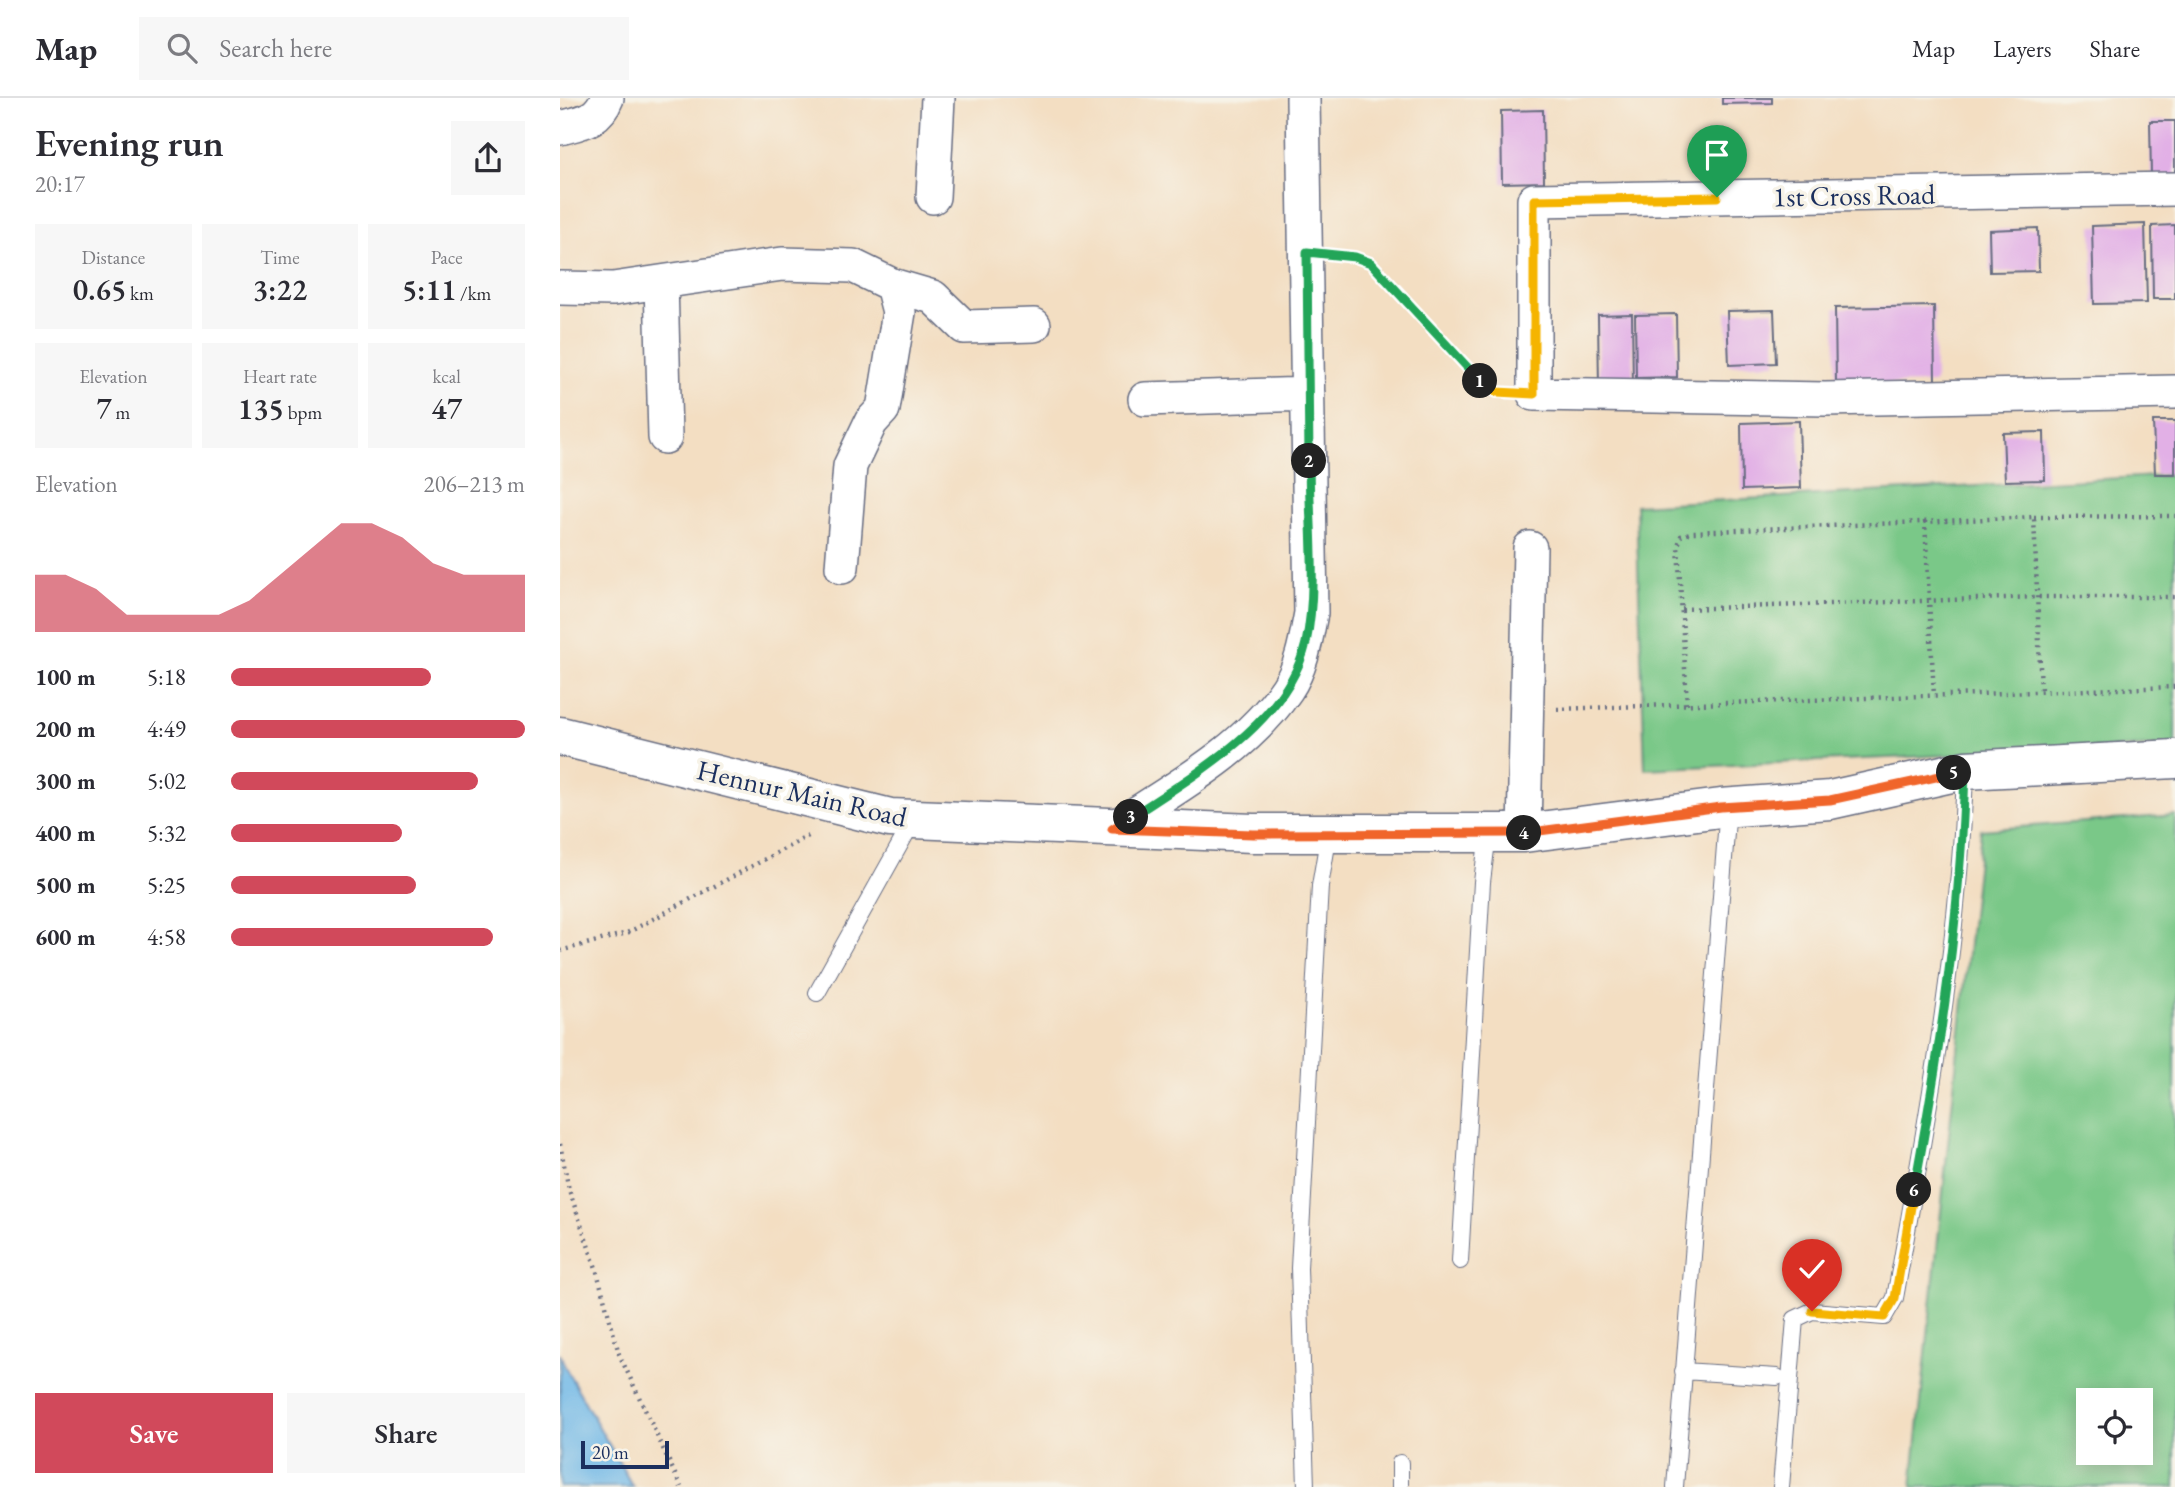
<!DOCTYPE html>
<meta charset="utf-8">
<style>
body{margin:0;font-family:"EB Garamond",serif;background:#f7f7f7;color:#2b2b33;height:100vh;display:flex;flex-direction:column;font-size:26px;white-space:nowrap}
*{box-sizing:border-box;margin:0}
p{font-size:23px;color:#7c7c81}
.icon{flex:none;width:38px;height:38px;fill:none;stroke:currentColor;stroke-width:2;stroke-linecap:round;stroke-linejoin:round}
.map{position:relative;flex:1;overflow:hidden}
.drawer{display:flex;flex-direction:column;background:#fff;width:560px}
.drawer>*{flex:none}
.fabs{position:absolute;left:1516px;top:1290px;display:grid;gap:14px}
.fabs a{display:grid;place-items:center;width:77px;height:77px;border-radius:0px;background:#fff;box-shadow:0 4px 18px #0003;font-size:35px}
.scale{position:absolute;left:21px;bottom:18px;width:88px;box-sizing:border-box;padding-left:7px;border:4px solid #1b2f5e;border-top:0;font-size:19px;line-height:24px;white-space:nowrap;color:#1b2f5e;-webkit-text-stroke:5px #f7f3e8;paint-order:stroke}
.pin{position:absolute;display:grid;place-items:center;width:60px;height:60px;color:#fff;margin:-72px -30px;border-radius:50% 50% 50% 0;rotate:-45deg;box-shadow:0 0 7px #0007}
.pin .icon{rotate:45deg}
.km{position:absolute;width:35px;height:35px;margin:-18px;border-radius:50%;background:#222;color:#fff;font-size:19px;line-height:35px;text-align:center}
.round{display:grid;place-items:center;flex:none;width:74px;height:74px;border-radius:0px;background:#f7f7f7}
.head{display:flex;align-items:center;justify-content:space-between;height:119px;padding:0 35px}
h1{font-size:38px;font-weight:600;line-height:52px}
.figures{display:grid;grid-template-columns:repeat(3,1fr);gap:10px;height:119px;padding:7px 35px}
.figures div{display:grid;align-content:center;border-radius:0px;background:#f7f7f7;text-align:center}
.figures b{font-size:30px;font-weight:600}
.figures small{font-size:19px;font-weight:400}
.figures p{font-size:19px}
.chart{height:196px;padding:14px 35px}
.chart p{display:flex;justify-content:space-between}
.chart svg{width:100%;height:126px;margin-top:7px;fill:#d1495b;opacity:.7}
.action{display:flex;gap:14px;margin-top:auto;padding:14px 35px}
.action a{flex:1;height:80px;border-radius:0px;background:#d1495b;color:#fff;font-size:28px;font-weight:600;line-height:80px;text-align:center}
.action a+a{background:#f7f7f7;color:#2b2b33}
ul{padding:0 35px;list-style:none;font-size:23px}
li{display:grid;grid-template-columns:112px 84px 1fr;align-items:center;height:52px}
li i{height:18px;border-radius:9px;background:#d1495b}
header{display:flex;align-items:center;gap:42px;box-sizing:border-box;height:98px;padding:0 35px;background:#fff;border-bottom:2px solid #e1e1e2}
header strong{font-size:33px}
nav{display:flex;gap:38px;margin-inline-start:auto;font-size:24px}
.search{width:490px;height:63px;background:#f7f7f7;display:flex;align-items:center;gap:18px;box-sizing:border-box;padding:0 24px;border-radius:0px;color:#7c7c81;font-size:26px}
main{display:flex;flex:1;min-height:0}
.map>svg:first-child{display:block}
</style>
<header>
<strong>Map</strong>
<div class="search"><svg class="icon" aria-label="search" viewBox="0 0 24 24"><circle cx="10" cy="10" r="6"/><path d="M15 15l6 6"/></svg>Search here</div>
<nav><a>Map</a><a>Layers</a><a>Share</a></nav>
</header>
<main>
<section class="drawer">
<div class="head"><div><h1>Evening run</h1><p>20:17</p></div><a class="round"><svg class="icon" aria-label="share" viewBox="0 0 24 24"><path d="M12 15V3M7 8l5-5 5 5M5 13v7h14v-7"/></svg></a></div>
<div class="figures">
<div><p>Distance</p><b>0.65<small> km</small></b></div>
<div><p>Time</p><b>3:22</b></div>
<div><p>Pace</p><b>5:11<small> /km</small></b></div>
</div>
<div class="figures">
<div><p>Elevation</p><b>7<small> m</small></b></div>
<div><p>Heart rate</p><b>135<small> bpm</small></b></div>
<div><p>kcal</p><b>47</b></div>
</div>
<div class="chart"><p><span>Elevation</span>206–213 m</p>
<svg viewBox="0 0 160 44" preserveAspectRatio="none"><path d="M0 44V24L10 24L20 29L30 38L40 38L50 38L60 38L70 33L80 24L90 15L100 6L110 6L120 11L130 20L140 24L150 24L160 24V44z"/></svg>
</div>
<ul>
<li><b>100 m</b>5:18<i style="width:68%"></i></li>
<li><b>200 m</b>4:49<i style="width:100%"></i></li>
<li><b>300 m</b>5:02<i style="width:84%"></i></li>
<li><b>400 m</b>5:32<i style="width:58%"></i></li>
<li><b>500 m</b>5:25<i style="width:63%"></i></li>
<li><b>600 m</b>4:58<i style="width:89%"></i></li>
</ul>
<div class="action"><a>Save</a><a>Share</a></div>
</section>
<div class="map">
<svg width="1615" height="1389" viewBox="0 0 1615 1389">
<rect width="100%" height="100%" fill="#f7f3e8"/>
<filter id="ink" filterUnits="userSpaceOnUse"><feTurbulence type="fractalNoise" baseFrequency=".0143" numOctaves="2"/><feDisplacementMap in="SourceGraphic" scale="14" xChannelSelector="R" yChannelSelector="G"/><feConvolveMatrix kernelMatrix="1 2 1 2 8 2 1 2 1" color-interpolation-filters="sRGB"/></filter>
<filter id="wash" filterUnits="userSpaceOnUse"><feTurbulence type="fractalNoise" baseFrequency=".00686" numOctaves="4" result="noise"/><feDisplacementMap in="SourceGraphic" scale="28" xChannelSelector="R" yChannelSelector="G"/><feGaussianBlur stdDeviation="1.57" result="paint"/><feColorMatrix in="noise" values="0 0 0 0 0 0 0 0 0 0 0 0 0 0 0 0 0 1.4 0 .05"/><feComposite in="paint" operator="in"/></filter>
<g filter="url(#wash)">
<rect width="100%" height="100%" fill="#f3dec2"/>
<path fill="#7ac888" stroke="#4a7c73" stroke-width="2" fill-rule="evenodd" d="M1615,377V647L1085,671L1076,407Z
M1615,717V1389H1352L1421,732ZM1580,1302V1354H1528V1302Z"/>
<path fill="#6eb7e7" stroke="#4473a2" stroke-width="2" d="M0,1255L5,1269L73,1389H0Z"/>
<g id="blocks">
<path fill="#e2b0e6" d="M1162,0H1212V5L1162,6Z
M983,12L984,84L942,85L941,13Z
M1590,23H1615V78H1591Z
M1585,126L1587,205L1534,206L1532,128Z
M1615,127V201H1593L1592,128Z
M1478,130L1479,173L1430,174L1429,132Z
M1374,208L1375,285L1276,287L1275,210Z
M1214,212L1216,265L1169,267L1167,213Z
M1072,216L1073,291L1039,292L1038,217Z
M1116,216L1117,279L1076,280L1075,217Z
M1239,323L1241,390L1182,392L1181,325Z
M1593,323H1615V376H1595Z
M1484,334L1485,382L1445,383L1443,335Z"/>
</g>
</g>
<g filter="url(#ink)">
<use href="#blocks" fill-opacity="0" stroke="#676c81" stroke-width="2"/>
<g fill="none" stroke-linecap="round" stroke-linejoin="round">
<defs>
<path id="lane" d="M257,895L353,723
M900,1163L922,784L928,735
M1123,1273L1217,1279
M746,1389L739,1170L760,788L769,735
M840,1389V1365
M1115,1389L1168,709
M1221,1389L1235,1221L1252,1213L1324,1219L1335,1200C1366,1026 1400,850 1405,672"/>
<path id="street" d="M0,30C22,24 38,23 47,0
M1615,91L974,102V296L1265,301L1615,294
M373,99L378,0
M101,184L105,339
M332,187L373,199L404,229L474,227
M0,190L53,191L222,166L293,168L332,187L339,214L323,311L311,324L290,368L282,469
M585,301L748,296
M552,731C613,691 685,653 727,591C742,569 746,541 751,515L743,0
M964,735L970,450"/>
<path id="secondary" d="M0,638L330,720L693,735H964L1161,710L1270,702L1405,672L1615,661"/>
</defs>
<use href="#lane" stroke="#676c81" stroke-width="18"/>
<use href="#street" stroke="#676c81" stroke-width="36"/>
<use href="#secondary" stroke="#676c81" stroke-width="41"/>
<path stroke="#676c81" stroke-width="4.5" stroke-dasharray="2 5" stroke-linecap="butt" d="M776,157L811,165L922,284L937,294H946
M1474,419L1615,418
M1365,423L1374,598
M1122,511L1477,499H1615
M1127,606L1118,448L1121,438L1133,434L1474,419L1481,594
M997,611L1615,589
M0,853L67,835L252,736
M0,1046L9,1092L36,1170L59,1256L121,1389"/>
<use href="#lane" stroke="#fff" stroke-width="16"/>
<use href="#street" stroke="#fff" stroke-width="33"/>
<use href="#secondary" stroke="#fff" stroke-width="38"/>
</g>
</g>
<g fill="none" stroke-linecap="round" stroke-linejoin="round" filter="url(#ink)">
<defs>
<path id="split-1" d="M920,283L937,294L974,296V102L1157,99"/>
<path id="split-2" d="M749,363L747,154L795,159L811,165L920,283"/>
<path id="split-3" d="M571,719C634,677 727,625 746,545C758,490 749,420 749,363"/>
<path id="split-4" d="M571,719L552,731L693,736L964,735"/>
<path id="split-5" d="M964,735L1161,709L1270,702L1394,675"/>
<path id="split-6" d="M1354,1092C1380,953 1401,813 1405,672L1394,675"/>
<path id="split-7" d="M1252,1213L1324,1219L1335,1200L1354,1092"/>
</defs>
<use href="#split-1" stroke="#fff" stroke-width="14"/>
<use href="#split-2" stroke="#fff" stroke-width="14"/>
<use href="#split-3" stroke="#fff" stroke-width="14"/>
<use href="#split-4" stroke="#fff" stroke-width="14"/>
<use href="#split-5" stroke="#fff" stroke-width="14"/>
<use href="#split-6" stroke="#fff" stroke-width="14"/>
<use href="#split-7" stroke="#fff" stroke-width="14"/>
<use href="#split-1" stroke="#f5b400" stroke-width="9"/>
<use href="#split-2" stroke="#22a559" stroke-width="9"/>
<use href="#split-3" stroke="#22a559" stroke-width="9"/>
<use href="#split-4" stroke="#f0652b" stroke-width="9"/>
<use href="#split-5" stroke="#f0652b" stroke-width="9"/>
<use href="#split-6" stroke="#22a559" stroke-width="9"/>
<use href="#split-7" stroke="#f5b400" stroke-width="9"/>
</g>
<g text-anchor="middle" stroke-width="7" stroke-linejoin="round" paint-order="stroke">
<g font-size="28" fill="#1b2f5e" stroke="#f7f3e8">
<text transform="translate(1294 97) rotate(-1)" y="10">1st Cross Road</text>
<text transform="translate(242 695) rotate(13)" y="10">Hennur Main Road</text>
</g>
</g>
</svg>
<div class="fabs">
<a><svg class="icon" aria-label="locate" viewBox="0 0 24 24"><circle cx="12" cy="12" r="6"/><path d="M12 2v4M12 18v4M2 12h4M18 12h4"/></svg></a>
</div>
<div class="scale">20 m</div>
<div class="pin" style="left:1157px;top:99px;background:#1e9e55"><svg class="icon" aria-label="arrive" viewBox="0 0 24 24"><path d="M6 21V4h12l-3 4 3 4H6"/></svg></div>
<div class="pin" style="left:1252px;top:1213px;background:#d93025"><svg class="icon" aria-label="check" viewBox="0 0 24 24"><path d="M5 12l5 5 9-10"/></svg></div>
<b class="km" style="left:920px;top:283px">1</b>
<b class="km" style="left:749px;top:363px">2</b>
<b class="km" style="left:571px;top:719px">3</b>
<b class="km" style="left:964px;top:735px">4</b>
<b class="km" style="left:1394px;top:675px">5</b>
<b class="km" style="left:1354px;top:1092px">6</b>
</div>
</main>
